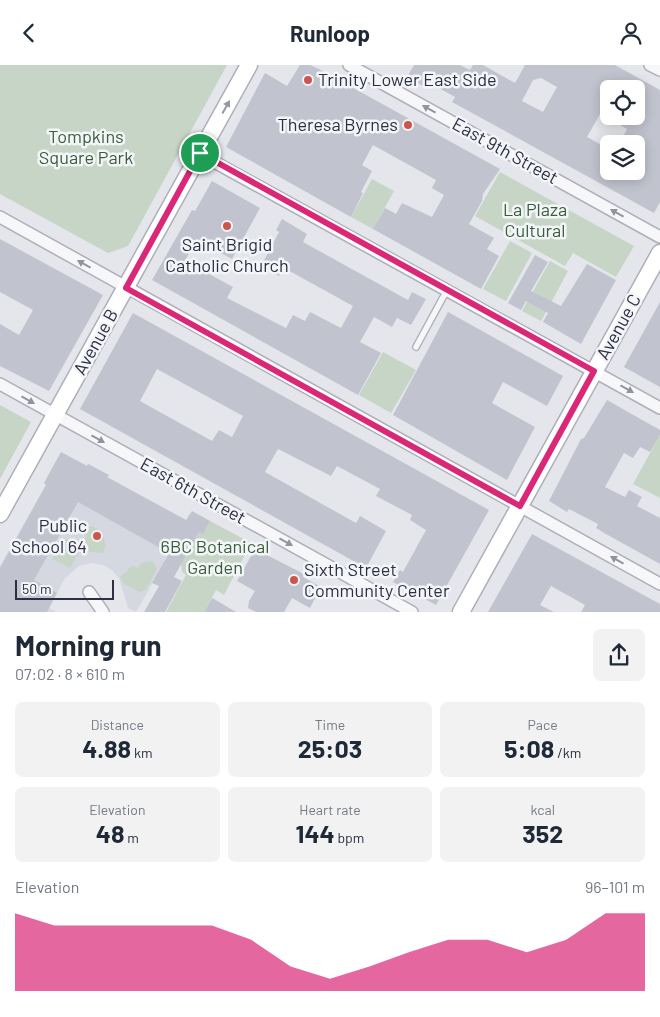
<!DOCTYPE html>
<meta charset="utf-8">
<style>
body{margin:0;font-family:Barlow,sans-serif;background:#f2f2f3;color:#1f2937;height:100vh;display:flex;flex-direction:column;font-size:19px;white-space:nowrap}
*{box-sizing:border-box;margin:0}
p{font-size:16px;color:#747a83}
.icon{flex:none;width:28px;height:28px;fill:none;stroke:currentColor;stroke-width:2;stroke-linecap:round;stroke-linejoin:round}
.map{position:relative;height:547px;overflow:hidden}
.details{display:flex;flex-direction:column;background:#fff;flex:1}
.details>*{flex:none}
.buttons{position:absolute;left:600px;top:15px;display:grid;gap:10px}
.buttons a{display:grid;place-items:center;width:45px;height:45px;border-radius:8px;background:#fff;box-shadow:0 2px 12px #0003;font-size:25px}
.scale{position:absolute;left:15px;bottom:12px;width:99px;box-sizing:border-box;padding-left:5px;border:2px solid #2c2f44;border-top:0;font-size:14px;line-height:18px;white-space:nowrap;color:#2c2f44;-webkit-text-stroke:4px #f4f5f9;paint-order:stroke}
.pin{position:absolute;display:grid;place-items:center;width:42px;height:42px;color:#fff;margin:-21px;border:2px solid #fff;border-radius:50%;box-shadow:0 1px 5px #0007}
.round{display:grid;place-items:center;flex:none;width:52px;height:52px;border-radius:8px;background:#f2f2f3}
.overview{display:flex;align-items:center;justify-content:space-between;height:85px;padding:0 15px}
h1{font-size:28px;font-weight:700;line-height:38px}
.figures{display:grid;grid-template-columns:repeat(3,1fr);gap:8px;height:85px;padding:5px 15px}
.figures div{display:grid;align-content:center;border-radius:8px;background:#f2f2f3;text-align:center}
.figures b{font-size:25px;font-weight:700}
.figures small{font-size:14px;font-weight:400}
.figures p{font-size:14px}
.chart{height:140px;padding:10px 15px}
.chart p{display:flex;justify-content:space-between}
.chart svg{width:100%;height:90px;margin-top:5px;fill:#db2777;opacity:.7}
header{display:flex;justify-content:space-between;align-items:center;height:65px;padding:0 15px;background:#fff;font-size:22px;font-weight:700}
.map>svg:first-child{display:block}
</style>
<header><svg class="icon" aria-label="back" viewBox="0 0 24 24"><path d="M15 5l-7 7 7 7"/></svg>Runloop<svg class="icon" aria-label="person" viewBox="0 0 24 24"><circle cx="12" cy="8" r="4"/><path d="M4 21q1-7 8-7t8 7"/></svg></header>
<div class="map">
<svg width="660" height="547" viewBox="0 0 660 547">
<rect width="100%" height="100%" fill="#e4e6ec"/>
<path fill="#d6d8e1" d="M61,387L87,401L88,399L109,410L108,413L184,454L160,505L136,547L128,543L119,513L112,505L103,500L91,498L79,501L65,513L49,543L56,547H0V501L46,420L44,418Z"/>
<path fill="#c6d5c6" d="M0,0H227L128,181L108,188L0,129Z
M500,107L634,181L616,212L573,188L565,201L475,151Z
M372,114L394,126L373,164L351,152Z
M510,176L532,188L506,236L483,224Z
M550,196L568,206L541,256L522,246Z
M383,287L416,305L391,348L359,330Z
M0,340L31,357L0,414Z
M660,370V433L633,419Z
M210,456L251,478L224,530L216,525L204,547H166L186,510L182,507L181,499L199,467L203,468Z
M92,461L102,467L106,481L103,488L90,487L84,483L82,478L86,472L84,467L86,463Z
M64,473L82,482L70,503L52,494Z
M150,496L154,498L157,504L146,525L140,527L123,518L120,511L127,507L129,503L134,501L138,503L141,498Z"/>
<path fill="#c1c4ce" fill-rule="evenodd" d="M300,0H310L319,4L500,104L483,129L482,136L469,159L494,173L487,184L499,191L481,224L373,164L385,143L396,149L402,138L432,152L444,130L432,123L436,115L373,80L362,100L372,106L361,127L363,128L351,152L226,82L265,8L287,21Z
M414,0H460L470,5L473,0H483L515,18L525,0H615L660,25V137L654,148L452,37L455,32L428,17L425,22L407,12ZM541,13L557,22L543,47L522,36L533,15ZM609,24H636V51H609ZM600,49L627,64L619,79H636V106H609V84L587,72Z
M212,116L260,143L232,194L196,175L185,196L233,222L227,233L286,263L293,250L305,256L310,247L341,263L353,241L284,203L279,211L261,201L279,167L276,165L282,154L307,169L303,177L408,235L412,227L426,234L411,260L397,253L392,262L374,252L360,277L381,288L358,330L152,215L192,145L195,146Z
M0,174L103,230L49,326L0,301V259L19,270L33,245L0,227Z
M535,190L548,197L531,226L561,241L587,199L616,215L581,279L543,257L548,248L526,236L521,245L508,238Z
M660,237V322L624,302Z
M448,247L563,311L547,341L503,317L492,338L535,362L507,415L393,350Z
M133,248L489,445L436,540L393,517L400,505L403,507L426,465L410,455L412,450L376,431L380,424L337,401L331,411L278,384L265,407L356,458L360,451L386,466L366,503L80,344ZM157,304L243,351L232,372L219,365L212,376L140,336Z
M607,335L660,365V370L650,387L640,382L633,393L624,388L605,422L625,432L629,425L642,432L637,441L660,453V499L606,469L596,463L598,459L569,444L567,447L549,436L581,374L584,373Z
M61,387L87,401L88,399L109,410L107,412L186,455L192,446L210,456L203,469L199,467L174,512L182,516L165,547H144L159,521L152,518L169,488L78,437L34,515L57,528L47,547H0V503L46,420L44,418Z
M532,469L660,539V547H581L585,540L551,521L540,540L554,547H488Z
M255,484L304,509L303,512L321,522L310,543L292,533L284,547H256L248,543L249,536L255,526L237,516Z
M212,533L219,537L236,547H204Z"/>
<g fill="none" stroke-linecap="round" stroke-linejoin="round">
<defs>
<path id="lane" d="M416,282L447,225"/>
<path id="street" d="M349,0L660,172
M650,0L660,5
M200,89L660,343
M0,152L660,519
M0,319L412,547
M89,527L103,547"/>
<path id="secondary" d="M0,449L249,0
M461,547L660,188"/>
</defs>
<use href="#lane" stroke="#adafba" stroke-width="8"/>
<use href="#street" stroke="#adafba" stroke-width="14"/>
<use href="#secondary" stroke="#adafba" stroke-width="19"/>
<use href="#lane" stroke="#f7f7fa" stroke-width="5.5"/>
<use href="#street" stroke="#f7f7fa" stroke-width="11"/>
<use href="#secondary" stroke="#fff" stroke-width="16"/>
</g>
<defs><path id="oneway-solid" d="M-6-.8H1V-3.2L6.5 0L1 3.2V.8H-6Z" transform="scale(1.25)"/></defs>
<use fill="#9697a2" href="#oneway-solid" transform="translate(226 42) rotate(-61)"/>
<g fill="#92939f">
<use href="#oneway-solid" transform="translate(429 44) rotate(-151)"/>
<use href="#oneway-solid" transform="translate(617 148) rotate(-151)"/>
<use href="#oneway-solid" transform="translate(84 199) rotate(-151)"/>
<use href="#oneway-solid" transform="translate(627 324) rotate(29)"/>
<use href="#oneway-solid" transform="translate(28 335) rotate(29)"/>
<use href="#oneway-solid" transform="translate(98 374) rotate(29)"/>
<use href="#oneway-solid" transform="translate(286 477) rotate(29)"/>
<use href="#oneway-solid" transform="translate(617 495) rotate(-151)"/>
</g>
<g fill="none" stroke-linecap="round" stroke-linejoin="round">
<defs>
<path id="route" d="M200,88L594,306L520,441L126,223Z"/>
</defs>
<use href="#route" stroke="#fff" stroke-width="10"/>
<use href="#route" stroke="#db2777" stroke-width="6"/>
</g>
<g fill="#cc564e" stroke="#f4f5f9" stroke-width="2">
<circle cx="308" cy="15" r="5"/>
<circle cx="408" cy="60" r="5"/>
<circle cx="227" cy="161" r="5"/>
<circle cx="97" cy="471" r="5"/>
<circle cx="294" cy="515" r="5"/>
</g>
<g text-anchor="middle" stroke-width="5" stroke-linejoin="round" paint-order="stroke">
<g font-size="18" fill="#2c2f44" stroke="#f4f5f9" text-anchor="start">
<text x="318" y="21">Trinity Lower East Side</text>
<text x="398" y="66" text-anchor="end">Theresa Byrnes</text>
<text x="227" y="186" text-anchor="middle">Saint Brigid<tspan x="227" dy="21">Catholic Church</tspan></text>
<text x="87" y="467" text-anchor="end">Public<tspan x="87" dy="21">School 64</tspan></text>
<text x="304" y="511">Sixth Street<tspan x="304" dy="21">Community Center</tspan></text>
</g>
<g font-size="18" fill="#395f3a" stroke="#f4f5f9">
<text x="86" y="78">Tompkins<tspan x="86" dy="21">Square Park</tspan></text>
<text x="535" y="151">La Plaza<tspan x="535" dy="21">Cultural</tspan></text>
<text x="215" y="488">6BC Botanical<tspan x="215" dy="21">Garden</tspan></text>
</g>
<g font-size="18" fill="#2c2f44" stroke="#f4f5f9">
<text transform="translate(505 86) rotate(29)" y="6">East 9th Street</text>
<text transform="translate(619 262) rotate(-61)" y="6">Avenue C</text>
<text transform="translate(96 277) rotate(-61)" y="6">Avenue B</text>
<text transform="translate(193 426) rotate(29)" y="6">East 6th Street</text>
</g>
</g>
</svg>
<div class="buttons">
<a><svg class="icon" aria-label="locate" viewBox="0 0 24 24"><circle cx="12" cy="12" r="6"/><path d="M12 2v4M12 18v4M2 12h4M18 12h4"/></svg></a>
<a><svg class="icon" aria-label="layers" viewBox="0 0 24 24"><path d="M12 4l9 5-9 5-9-5zM3 14l9 5 9-5"/></svg></a>
</div>
<div class="scale">50 m</div>
<div class="pin" style="left:200px;top:88px;background:#1e9e55"><svg class="icon" aria-label="arrive" viewBox="0 0 24 24"><path d="M6 21V4h12l-3 4 3 4H6"/></svg></div>
</div>
<section class="details">
<div class="overview"><div><h1>Morning run</h1><p>07:02 · 8 × 610 m</p></div><a class="round"><svg class="icon" aria-label="share" viewBox="0 0 24 24"><path d="M12 15V3M7 8l5-5 5 5M5 13v7h14v-7"/></svg></a></div>
<div class="figures">
<div><p>Distance</p><b>4.88<small> km</small></b></div>
<div><p>Time</p><b>25:03</b></div>
<div><p>Pace</p><b>5:08<small> /km</small></b></div>
</div>
<div class="figures">
<div><p>Elevation</p><b>48<small> m</small></b></div>
<div><p>Heart rate</p><b>144<small> bpm</small></b></div>
<div><p>kcal</p><b>352</b></div>
</div>
<div class="chart"><p><span>Elevation</span>96–101 m</p>
<svg viewBox="0 0 160 44" preserveAspectRatio="none"><path d="M0 44V6L10 12L20 12L30 12L40 12L50 12L60 19L70 32L80 38L90 32L100 25L110 19L120 19L130 25L140 19L150 6L160 6V44z"/></svg>
</div>
</section>
